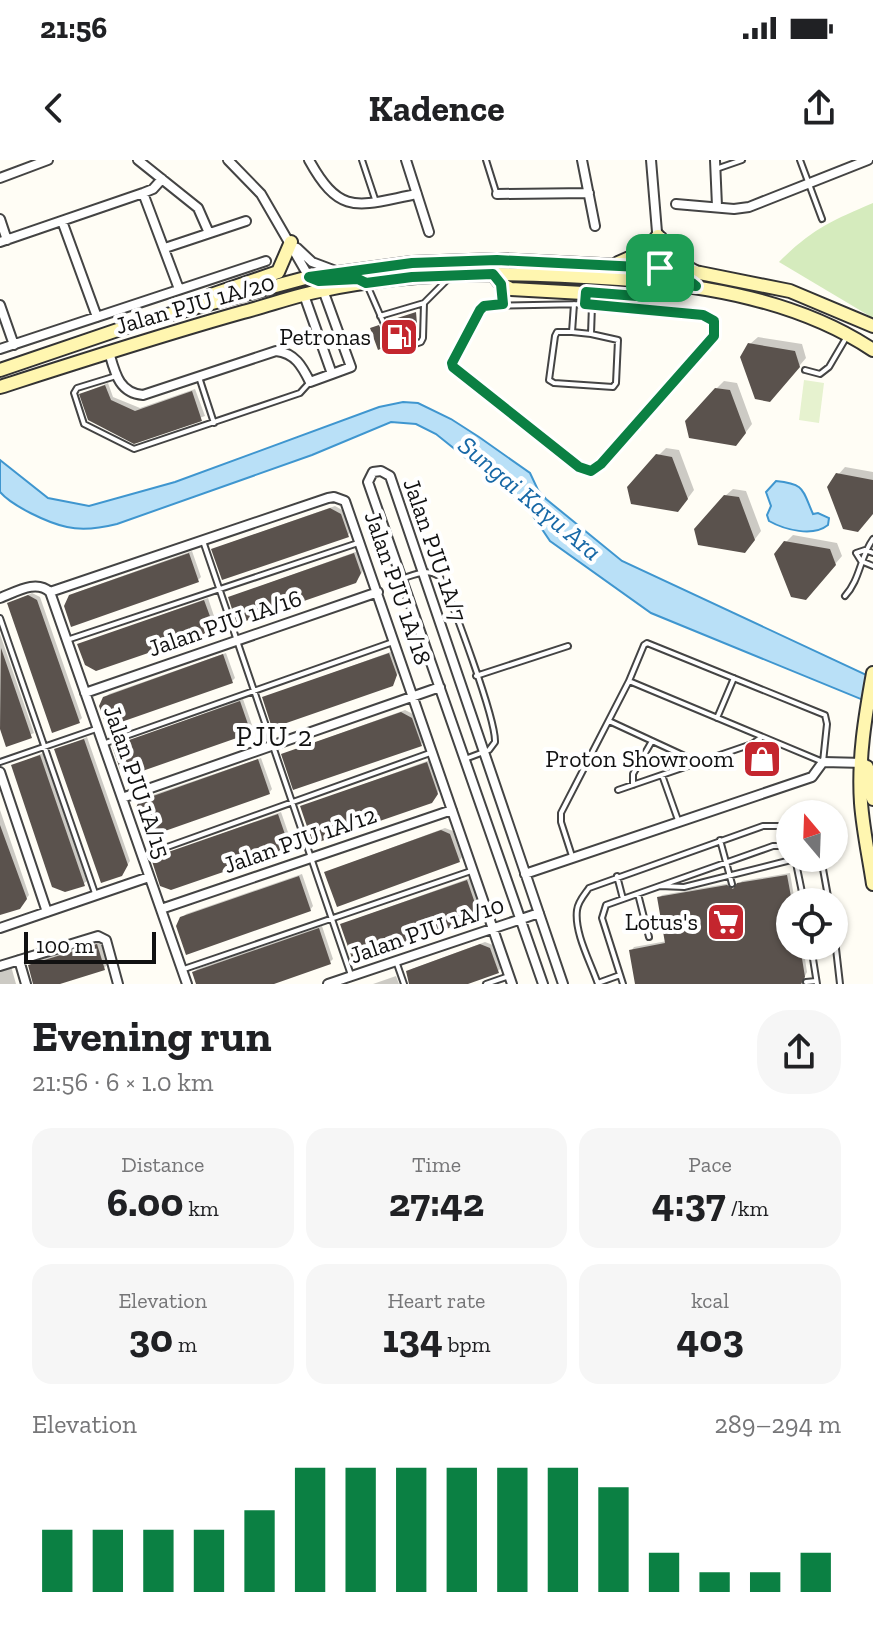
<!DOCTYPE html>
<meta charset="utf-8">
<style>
body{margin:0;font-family:"Zilla Slab",serif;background:#f6f6f6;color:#202124;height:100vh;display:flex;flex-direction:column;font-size:30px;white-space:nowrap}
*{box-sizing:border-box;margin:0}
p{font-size:26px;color:#757577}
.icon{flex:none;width:44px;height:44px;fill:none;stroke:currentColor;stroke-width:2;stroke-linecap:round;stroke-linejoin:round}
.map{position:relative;height:824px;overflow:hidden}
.panel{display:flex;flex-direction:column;background:#fff;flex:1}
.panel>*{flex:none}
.needle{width:52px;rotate:341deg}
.fabs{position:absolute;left:776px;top:640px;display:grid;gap:16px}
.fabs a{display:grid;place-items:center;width:72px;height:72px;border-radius:50%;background:#fff;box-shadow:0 2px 6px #0004;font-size:40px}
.scale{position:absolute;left:24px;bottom:20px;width:132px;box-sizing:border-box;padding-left:8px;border:4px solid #111;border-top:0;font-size:22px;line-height:28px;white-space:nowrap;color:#111;-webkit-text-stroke:6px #fff;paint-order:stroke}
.pin{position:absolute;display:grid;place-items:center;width:68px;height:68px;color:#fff;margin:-34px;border-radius:16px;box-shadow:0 4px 12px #0006}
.round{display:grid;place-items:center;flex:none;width:84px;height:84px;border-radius:32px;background:#f6f6f6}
.overview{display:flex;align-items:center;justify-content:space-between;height:136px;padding:0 32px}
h1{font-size:44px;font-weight:700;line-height:60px}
.metrics{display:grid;grid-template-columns:repeat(3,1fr);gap:12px;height:136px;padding:8px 32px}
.metrics div{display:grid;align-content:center;border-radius:20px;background:#f6f6f6;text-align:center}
.metrics b{font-size:40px;font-weight:700}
.metrics small{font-size:22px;font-weight:400}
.metrics p{font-size:22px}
.chart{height:224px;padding:16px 32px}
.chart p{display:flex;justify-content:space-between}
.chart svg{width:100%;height:144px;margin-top:8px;stroke:#0b8043;stroke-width:6}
.status{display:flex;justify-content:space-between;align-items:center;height:56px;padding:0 40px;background:#fff;direction:ltr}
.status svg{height:22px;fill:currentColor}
header{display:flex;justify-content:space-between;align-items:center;height:104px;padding:0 32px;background:#fff;font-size:36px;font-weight:700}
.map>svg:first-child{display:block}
</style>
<div class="status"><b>21:56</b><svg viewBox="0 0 49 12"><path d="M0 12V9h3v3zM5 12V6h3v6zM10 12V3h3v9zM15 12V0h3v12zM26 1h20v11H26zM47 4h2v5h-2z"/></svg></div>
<header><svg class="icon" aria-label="back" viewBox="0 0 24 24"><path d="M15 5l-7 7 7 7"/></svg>Kadence<svg class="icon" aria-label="share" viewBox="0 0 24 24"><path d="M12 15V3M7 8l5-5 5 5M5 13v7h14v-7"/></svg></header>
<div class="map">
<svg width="873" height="824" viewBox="0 0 873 824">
<rect width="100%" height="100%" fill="#fffdf5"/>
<path fill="#d5ebbd" d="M873,43V158L779,102C812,69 831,61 873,43Z"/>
<path fill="#e6f2cf" d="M804,220L824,223L819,263L799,260Z"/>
<path fill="#b9e0f7" stroke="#3f96cf" stroke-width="2" d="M403,242L418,243L451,259L479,277L530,313L538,330L546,339L622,401L873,518V544L651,453L550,381L527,347L436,274L416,264L391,262L312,295L117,364C101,368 84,371 67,367C48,363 12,346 0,332V300L48,338L89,346L175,322L379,247Z
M776,321C805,324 802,329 813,354L818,353L829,358L828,365C813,377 785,370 769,361L767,355L771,346L766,332Z"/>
<path fill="#0003" d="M758,177L802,184L806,198L777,232L750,184Z
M724,221L737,223L752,264L743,276L716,229Z
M108,223L113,237L140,248L195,229L205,256L135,281L82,234Z
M666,288L679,290L694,330L685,342L658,296Z
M845,307L873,312V353L838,315Z
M733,329L746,331L761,371L752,383L725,336Z
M335,346L344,351L351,372L348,375L213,389Z
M793,375L837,383L842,396L813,430L785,383Z
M192,391L201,417L198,420L71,436L75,433Z
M358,391L364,409L359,417L230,437Z
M32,433L40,437L82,558L79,561L9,444Z
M208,438L217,465L214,468L80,485Z
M0,474L34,573L8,585L0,563Z
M393,491L399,511L392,524L264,538Z
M226,493L235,518L232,521L105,538L109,534Z
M243,539L253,568L250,571L114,587Z
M405,550L415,555L424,581L421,584L283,594Z
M87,577L130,701L124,710L57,590Z
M43,593L87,721L83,724L13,606Z
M261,598L272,629L269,633L141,642L144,638Z
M430,600L440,629L435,637L302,647Z
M0,650L29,735L23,743L0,750Z
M281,652L292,684L289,688L153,699Z
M445,668L453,671L462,697L459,701L326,712Z
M790,713L795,742H790V786H803L807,812L803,820L810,824H637L631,791L634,787L667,781L659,738L662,735L731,723L737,727L742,721Z
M302,714L313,746L310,750L182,758L186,754Z
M470,718L478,741L471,758L342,764Z
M322,766L333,799L330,802L267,824H198L194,812L197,809Z
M104,778L112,800L104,808L54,824H34L30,805L37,798Z
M485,782L493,785L501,808L498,811L462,824H413L409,812L412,809Z
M11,806L16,824H0V809Z
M396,816L399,824H373Z"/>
<path fill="#5a524d" d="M416,152L418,176L398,183L388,161Z
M379,165L388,186L378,190L370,168Z
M748,183L795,191L800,207L770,242L755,239L740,197Z
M105,225L111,240L135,251L192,231L202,261L134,284L88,260L79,234Z
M715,228L730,230L746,273L736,286L689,278L685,261Z
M656,294L672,297L688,339L678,352L631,344L627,327Z
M836,313L873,320V354L858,372L843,369L827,327Z
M724,335L739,337L755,380L745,393L698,385L694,369Z
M330,348L341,354L349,377L222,420L211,389Z
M784,381L830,389L836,405L806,440L791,437L774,394Z
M189,393L199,422L71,467L64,446L69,435Z
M354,393L361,413L356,423L237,464L228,437Z
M28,435L37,440L80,563L52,573L7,443Z
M204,440L215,470L96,511L85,505L77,484Z
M1,488L32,578L6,587L0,569Z
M389,493L397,515L393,526L272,568L262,537Z
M223,494L233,523L107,567L99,546L103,537Z
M240,541L251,573L131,615L120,609L112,586Z
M401,552L412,558L422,586L293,630L281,594Z
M84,579L128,705L122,716L101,723L54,589Z
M40,595L85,726L65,732L52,727L11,605Z
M258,599L270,634L145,678L135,650L139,641Z
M427,602L438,634L432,643L313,684L300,646Z
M278,654L290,689L171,730L160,726L151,698Z
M0,665L27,739L20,749L0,755Z
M441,670L450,674L460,702L337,747L324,712Z
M787,715L792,742L790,786H800L805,817L801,824H635L629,790L665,783L657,737L727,725L733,729L737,723Z
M299,716L311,751L186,795L176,766L180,757Z
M467,720L477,749L472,760L353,801L340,764Z
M319,768L331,804L274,824H196L192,812Z
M97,784L105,810L60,824H33L28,805Z
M480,784L490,788L499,813L468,824H409L406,811Z"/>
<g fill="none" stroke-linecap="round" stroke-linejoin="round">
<defs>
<path id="lane" d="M362,0L376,42
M486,0L496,32
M800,0L822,59
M716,9L742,0
M368,127L394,187L398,190L421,182L423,178L424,143L447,120
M501,127L503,144
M574,144L572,172H557L555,176L549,220L554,223L613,227L616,223L618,180L591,174L592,145
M585,144L484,146L480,150L452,203L455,211L579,307L591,311L601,304L714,176L716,164L712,158L703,155L585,144L586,134
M380,156L424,143
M572,172L591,174
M805,210L820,214L829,207L846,178
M116,216L77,228L74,233L84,264L134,289L300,233L310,222
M199,217L214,263
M203,381L351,815
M873,393L865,390L856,393L861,401L873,406
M404,418C416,414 428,408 440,417C452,441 496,559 495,582L489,590L465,599
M845,436C860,420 860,397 873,379
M0,458L96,736
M67,480L361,382
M476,516L568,486
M717,558L734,518
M609,561L689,598L694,603
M103,584L393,482
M0,602L96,569
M662,615L678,660
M633,625V614L652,581
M618,630L752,584L762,577
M720,680L732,724
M142,696L430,593
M572,696L561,662V653L629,521L823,602L827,564L825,555L647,483L644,485L629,521
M795,698L804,742
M821,698L829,742
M617,716L623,739
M660,726L684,727L795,699
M638,734L649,777
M834,771L840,824
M811,786L817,824
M396,801L404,824
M184,809L471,711
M806,822L816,821
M598,823L620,815
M486,824L509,816
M598,824C591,803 574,773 577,750C578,741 585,734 589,728L763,666H790
M623,824L602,758L606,745L773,686H783L790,690"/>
<path id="street" d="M138,0L198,48L209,73
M228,0L261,34L309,117
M309,0C341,58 359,45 417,34
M406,0L429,72
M582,0L595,66
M651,0L660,108
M715,0L717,46
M0,18L48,0
M143,33L179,129
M497,34L589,33
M676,44L734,49L749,47L868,0
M0,59L7,80
M62,61L97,157
M662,77L671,96L696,110
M0,82L143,33L153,29L162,19
M165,88L246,61
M297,88L312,102L336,111
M304,135L332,214L351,207L323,130
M0,145L14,185
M0,189L266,101
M109,192C115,213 119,233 143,235L276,191C295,193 302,206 310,222L332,214
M50,432L328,338L334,337L345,341L512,824
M50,432L187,824
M0,438C16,432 36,419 50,432
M85,533L378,432
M0,612L47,752
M122,638L440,527
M525,714L812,617L823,602L864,603
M161,749L452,650
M0,768L149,717
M19,800L26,824
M0,806L98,776L106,780L118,824
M328,824L539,753
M543,824L368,322L373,312L381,311L390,316L563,824"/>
<path id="secondary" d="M618,103L645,91L658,76
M493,114L501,124L511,129L637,136L679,126
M211,135L278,112L291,82
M0,210L141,162L309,117L412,103L497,100L663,108L700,113L790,131L873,166
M0,227C81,201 161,175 243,152C270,145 297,135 324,130C422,110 521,112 619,119C706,125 799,141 873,190
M873,513C865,557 858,599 861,643C863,670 869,697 873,724
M867,607L873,639"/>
</defs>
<use href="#lane" stroke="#444" stroke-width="8"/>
<use href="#street" stroke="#444" stroke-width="12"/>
<use href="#secondary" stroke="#333" stroke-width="16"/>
<use href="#lane" stroke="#fff" stroke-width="4"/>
<use href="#street" stroke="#fff" stroke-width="8"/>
<use href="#secondary" stroke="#fff6b0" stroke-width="12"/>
</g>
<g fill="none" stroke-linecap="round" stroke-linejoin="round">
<defs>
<path id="route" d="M497,100L660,108C668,124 686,115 696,126L686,125L637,136L586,132L585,144L703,155L714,161V176L601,304L591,311L579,307L453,207L452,203L480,150L484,146L503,144L501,124L493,114L412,117L366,123L358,119L319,121L309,117L412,103Z"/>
</defs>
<use href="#route" stroke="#fff" stroke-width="16"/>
<use href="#route" stroke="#0b8043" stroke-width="10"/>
</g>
<defs>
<symbol id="fuel-square" viewBox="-11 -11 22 22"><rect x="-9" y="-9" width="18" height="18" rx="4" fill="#c4262e" stroke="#fff"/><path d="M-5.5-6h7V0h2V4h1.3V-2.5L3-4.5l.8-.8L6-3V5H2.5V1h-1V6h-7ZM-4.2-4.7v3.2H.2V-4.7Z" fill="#fff"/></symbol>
<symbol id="shop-square" viewBox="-11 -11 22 22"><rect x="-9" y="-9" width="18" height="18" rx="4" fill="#c4262e" stroke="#fff"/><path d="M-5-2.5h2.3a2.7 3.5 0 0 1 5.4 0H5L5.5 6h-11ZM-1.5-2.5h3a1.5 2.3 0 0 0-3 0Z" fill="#fff"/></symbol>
<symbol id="supermarket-square" viewBox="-11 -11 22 22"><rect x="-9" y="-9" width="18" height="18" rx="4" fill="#c4262e" stroke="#fff"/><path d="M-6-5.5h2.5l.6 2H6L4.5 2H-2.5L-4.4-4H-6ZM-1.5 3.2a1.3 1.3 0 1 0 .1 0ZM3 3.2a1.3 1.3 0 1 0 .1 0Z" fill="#fff"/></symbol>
</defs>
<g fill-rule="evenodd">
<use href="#fuel-square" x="377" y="155" width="44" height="44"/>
<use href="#shop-square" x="740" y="577" width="44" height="44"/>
<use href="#supermarket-square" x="704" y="740" width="44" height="44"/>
</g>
<g text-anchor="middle" stroke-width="8" stroke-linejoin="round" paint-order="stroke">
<g font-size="24" fill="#111" stroke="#fff">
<text transform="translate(195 144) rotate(-16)" y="8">Jalan PJU 1A/20</text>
<text transform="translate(435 390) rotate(71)" y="8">Jalan PJU 1A/7</text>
<text transform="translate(398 428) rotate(71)" y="8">Jalan PJU 1A/18</text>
<text transform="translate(225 463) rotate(-19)" y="8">Jalan PJU 1A/16</text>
<text transform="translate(137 622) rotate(71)" y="8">Jalan PJU 1A/15</text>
<text transform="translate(300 680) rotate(-19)" y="8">Jalan PJU 1A/12</text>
<text transform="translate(427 770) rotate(-19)" y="8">Jalan PJU 1A/10</text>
</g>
<g font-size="24" fill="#111" stroke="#fff" text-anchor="end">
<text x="371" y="185">Petronas</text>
<text x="734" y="607">Proton Showroom</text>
<text x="698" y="770">Lotus's</text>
</g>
<g font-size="26" font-style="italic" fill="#1768a6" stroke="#fff">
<text transform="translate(530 338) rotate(40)" y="9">Sungai Kayu Ara</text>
</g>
<g font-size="28" letter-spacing="2" fill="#111" stroke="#fff">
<text x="275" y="586">PJU 2</text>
</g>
</g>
</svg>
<div class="fabs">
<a><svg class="needle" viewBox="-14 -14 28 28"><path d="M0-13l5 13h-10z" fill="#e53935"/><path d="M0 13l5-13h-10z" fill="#757577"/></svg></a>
<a><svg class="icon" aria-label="locate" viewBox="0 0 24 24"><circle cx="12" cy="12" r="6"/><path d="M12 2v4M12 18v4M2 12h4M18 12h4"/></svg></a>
</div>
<div class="scale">100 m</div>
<div class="pin" style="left:660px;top:108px;background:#1e9e55"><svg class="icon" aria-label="arrive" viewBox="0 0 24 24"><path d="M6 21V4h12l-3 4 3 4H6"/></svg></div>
</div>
<section class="panel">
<div class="overview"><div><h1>Evening run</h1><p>21:56 · 6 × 1.0 km</p></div><a class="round"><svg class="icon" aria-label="share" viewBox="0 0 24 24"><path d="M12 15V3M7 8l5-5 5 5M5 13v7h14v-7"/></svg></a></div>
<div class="metrics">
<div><p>Distance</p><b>6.00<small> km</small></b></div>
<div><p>Time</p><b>27:42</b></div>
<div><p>Pace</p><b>4:37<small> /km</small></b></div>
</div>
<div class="metrics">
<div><p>Elevation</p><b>30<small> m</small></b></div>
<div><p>Heart rate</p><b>134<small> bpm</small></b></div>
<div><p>kcal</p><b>403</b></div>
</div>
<div class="chart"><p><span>Elevation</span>289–294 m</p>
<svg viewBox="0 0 160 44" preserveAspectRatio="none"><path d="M5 44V25M15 44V25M25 44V25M35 44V25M45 44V19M55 44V6M65 44V6M75 44V6M85 44V6M95 44V6M105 44V6M115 44V12M125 44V32M135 44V38M145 44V38M155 44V32"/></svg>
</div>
</section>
